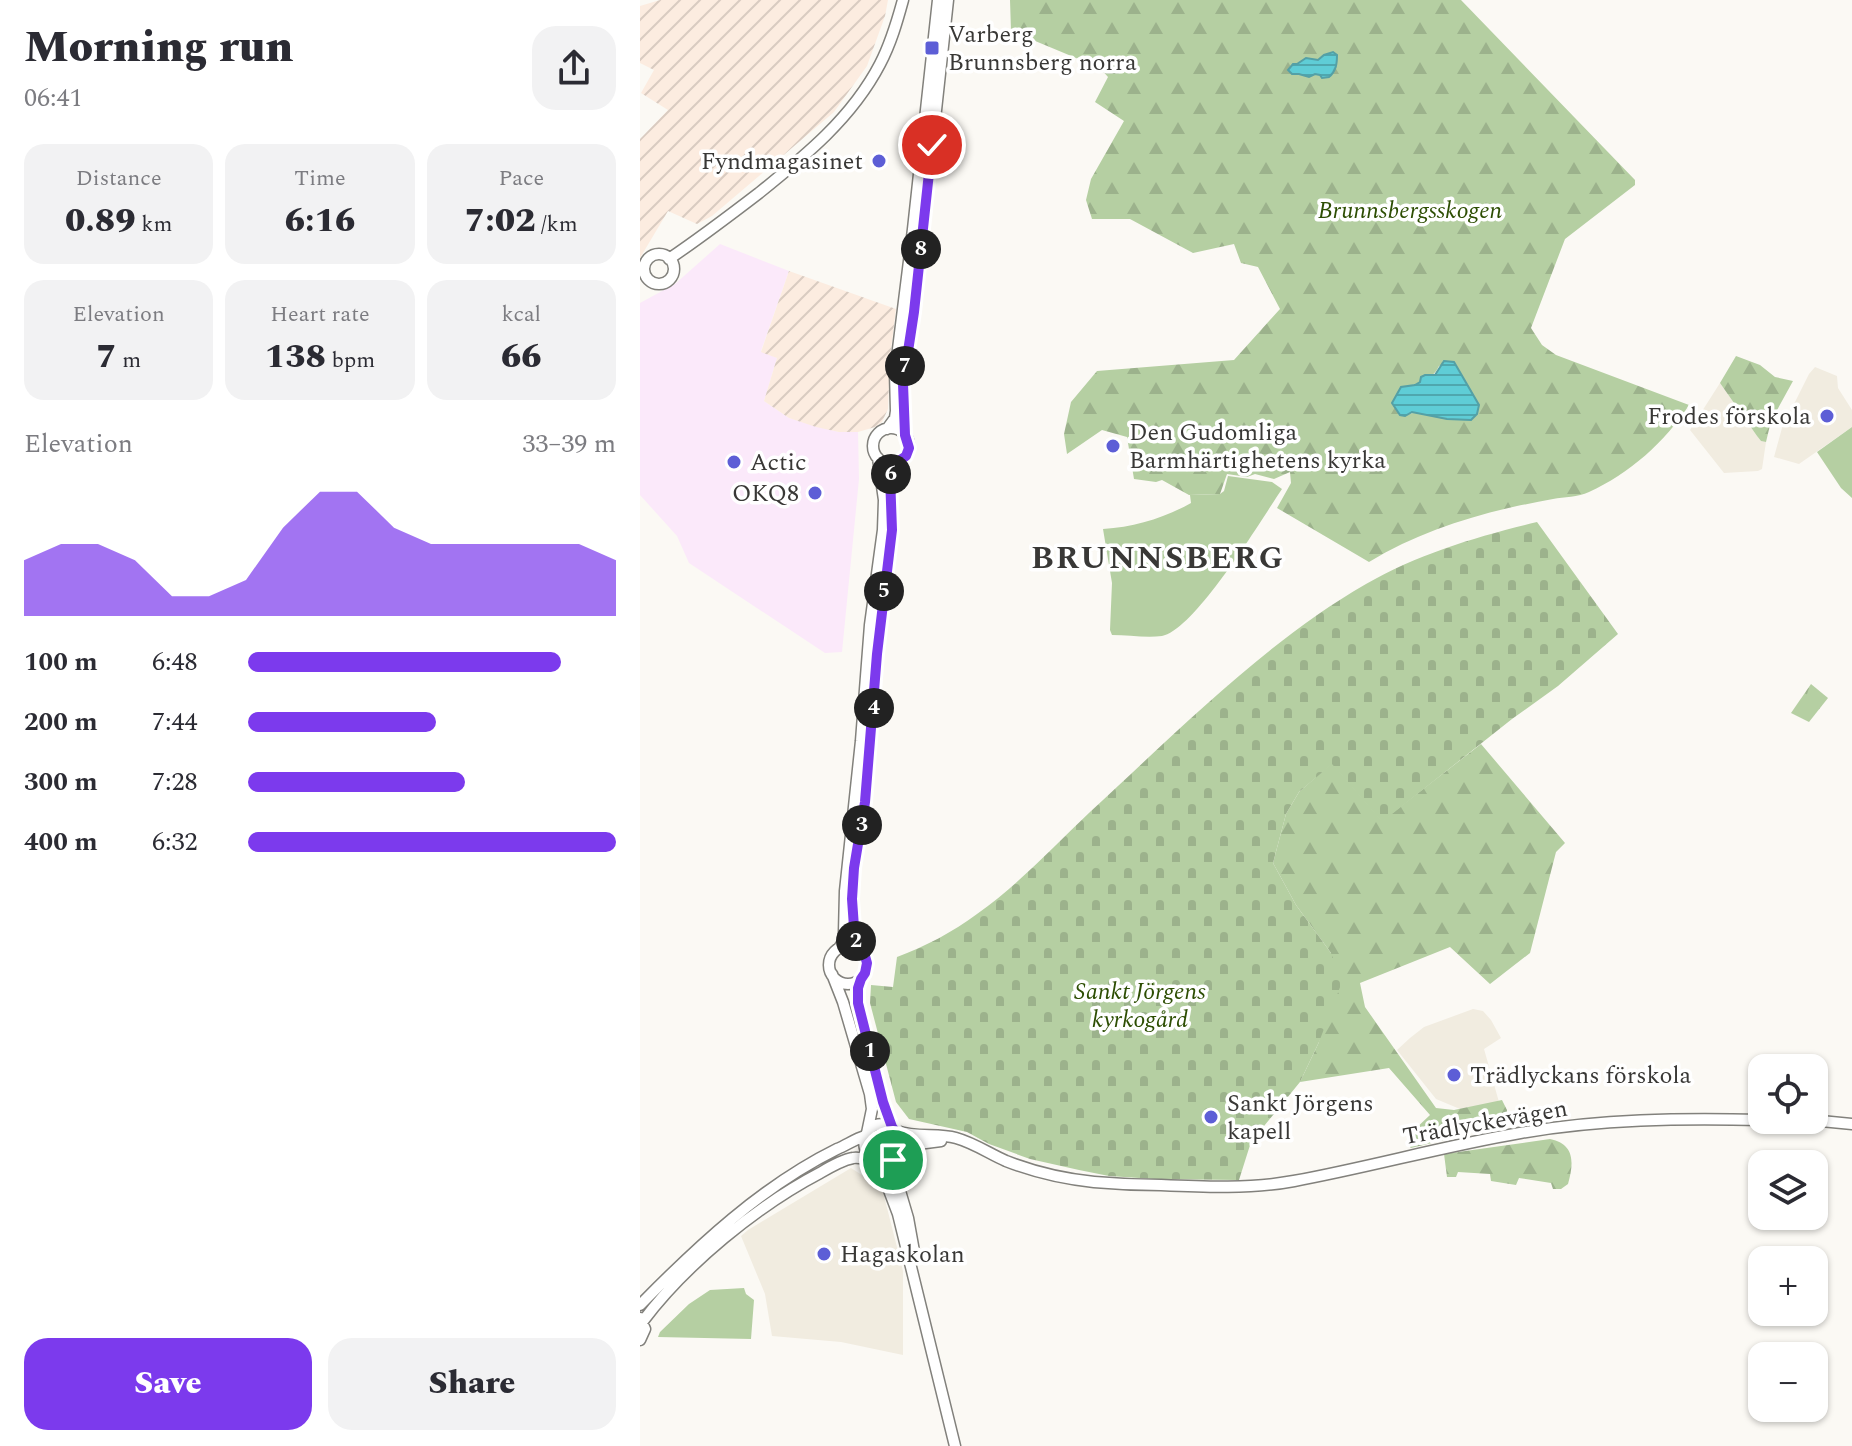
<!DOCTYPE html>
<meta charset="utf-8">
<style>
body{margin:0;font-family:Spectral,serif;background:#f2f2f3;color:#2b2b33;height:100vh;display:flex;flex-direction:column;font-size:30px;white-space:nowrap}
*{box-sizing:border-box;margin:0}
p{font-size:26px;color:#7c7c81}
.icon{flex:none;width:44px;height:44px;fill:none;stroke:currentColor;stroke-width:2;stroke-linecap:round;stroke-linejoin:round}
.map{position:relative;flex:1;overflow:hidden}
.details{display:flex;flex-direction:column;background:#fff;width:640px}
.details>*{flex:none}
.tools{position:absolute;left:1108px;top:1054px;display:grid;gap:16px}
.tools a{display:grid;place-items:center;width:80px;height:80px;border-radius:16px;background:#fff;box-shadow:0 2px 6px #0004;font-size:40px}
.pin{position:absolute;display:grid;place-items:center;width:68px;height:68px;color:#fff;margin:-34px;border:4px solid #fff;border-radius:50%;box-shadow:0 2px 8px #0007}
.km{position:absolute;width:40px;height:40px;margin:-20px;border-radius:50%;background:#222;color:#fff;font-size:22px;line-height:40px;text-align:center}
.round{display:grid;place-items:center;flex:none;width:84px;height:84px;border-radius:24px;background:#f2f2f3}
.overview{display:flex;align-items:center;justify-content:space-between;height:136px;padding:0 24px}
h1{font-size:44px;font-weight:800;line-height:60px}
.stats{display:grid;grid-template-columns:repeat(3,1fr);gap:12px;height:136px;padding:8px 24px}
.stats div{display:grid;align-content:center;border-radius:20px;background:#f2f2f3;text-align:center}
.stats b{font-size:34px;font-weight:800}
.stats small{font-size:22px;font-weight:400}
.stats p{font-size:22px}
.chart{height:224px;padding:16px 24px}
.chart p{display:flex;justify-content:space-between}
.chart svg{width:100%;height:144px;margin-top:8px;fill:#7c3aed;opacity:.7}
.button{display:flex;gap:16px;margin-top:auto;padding:16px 24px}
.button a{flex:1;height:92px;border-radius:24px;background:#7c3aed;color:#fff;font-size:32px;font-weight:800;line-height:92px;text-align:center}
.button a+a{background:#f2f2f3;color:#2b2b33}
ul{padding:0 24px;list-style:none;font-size:26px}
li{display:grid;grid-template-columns:128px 96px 1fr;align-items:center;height:60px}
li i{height:20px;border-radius:10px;background:#7c3aed}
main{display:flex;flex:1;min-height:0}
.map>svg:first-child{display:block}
</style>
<main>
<section class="details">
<div class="overview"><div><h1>Morning run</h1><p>06:41</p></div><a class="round"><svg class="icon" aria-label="share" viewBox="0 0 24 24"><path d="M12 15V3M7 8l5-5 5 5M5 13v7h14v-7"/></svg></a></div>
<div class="stats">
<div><p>Distance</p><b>0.89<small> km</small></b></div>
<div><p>Time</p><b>6:16</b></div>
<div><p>Pace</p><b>7:02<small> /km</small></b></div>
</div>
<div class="stats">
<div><p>Elevation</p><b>7<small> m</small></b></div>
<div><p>Heart rate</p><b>138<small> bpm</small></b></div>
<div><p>kcal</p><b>66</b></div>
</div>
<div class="chart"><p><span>Elevation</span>33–39 m</p>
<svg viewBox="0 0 160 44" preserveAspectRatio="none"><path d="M0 44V27L10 22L20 22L30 27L40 38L50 38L60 33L70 17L80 6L90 6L100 17L110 22L120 22L130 22L140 22L150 22L160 27V44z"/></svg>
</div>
<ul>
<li><b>100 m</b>6:48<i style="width:85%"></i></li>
<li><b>200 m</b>7:44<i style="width:51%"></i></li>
<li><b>300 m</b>7:28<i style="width:59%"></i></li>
<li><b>400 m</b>6:32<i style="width:100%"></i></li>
</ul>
<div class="button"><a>Save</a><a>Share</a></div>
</section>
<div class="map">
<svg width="1212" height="1446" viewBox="0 0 1212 1446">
<defs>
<pattern id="industrial-furrows" width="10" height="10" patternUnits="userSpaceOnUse" patternTransform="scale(2)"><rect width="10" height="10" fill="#fcece0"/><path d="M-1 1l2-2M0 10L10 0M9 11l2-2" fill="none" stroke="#d9cbc1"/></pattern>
<pattern id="forest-firs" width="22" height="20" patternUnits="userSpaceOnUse" patternTransform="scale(2)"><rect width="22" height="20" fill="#b5cfa2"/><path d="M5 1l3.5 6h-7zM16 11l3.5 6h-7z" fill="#9cb28c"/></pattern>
<pattern id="cemetery-stones" width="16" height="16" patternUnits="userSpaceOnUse" patternTransform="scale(2)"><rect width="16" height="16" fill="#b5cfa2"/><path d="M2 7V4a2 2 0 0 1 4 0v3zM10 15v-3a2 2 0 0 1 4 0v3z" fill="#9cb28c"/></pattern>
<pattern id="park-tufts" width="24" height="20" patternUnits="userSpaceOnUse" patternTransform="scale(2)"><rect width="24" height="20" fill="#b5cfa2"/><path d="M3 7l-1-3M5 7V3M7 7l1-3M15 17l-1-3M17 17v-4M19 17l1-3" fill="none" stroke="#9cb28c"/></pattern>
<pattern id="water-rules" width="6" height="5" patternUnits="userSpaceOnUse" patternTransform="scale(2)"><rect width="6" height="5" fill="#5fcdd6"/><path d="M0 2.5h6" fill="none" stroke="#4fa7ae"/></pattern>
</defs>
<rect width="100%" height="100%" fill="#fbf9f4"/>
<path fill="#fbe9fa" d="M80,244L149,271L121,351L137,358L124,401L149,418L199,432H218L219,479L202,652L185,653L49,563L37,536L0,495V303L35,284Z"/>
<path fill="url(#industrial-furrows)" d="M20,0H248L245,16L227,66L194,112L72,216L57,224L28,211L0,258V139L28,110L1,93L14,70L0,63V6Z
M149,271L256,309L250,357L248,409L242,422L235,427L218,432H199L176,427L149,418L124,401L137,358L121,352Z"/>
<path fill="#f1ece0" d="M1175,367L1197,376L1198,388L1212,410V427L1159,464L1134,457L1142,428L1169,374Z
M1080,383L1117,436L1121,441L1126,442L1122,469L1118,471L1084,473L1050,430Z
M833,1009L843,1011L851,1020L861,1038L844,1049L859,1102L820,1109L796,1099L757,1050L770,1038L784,1027Z
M211,1168L242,1188L263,1271V1355L201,1342L132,1336L125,1294L101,1236L108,1230Z"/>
<path fill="#b5cfa2" d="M1212,427V498L1201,488L1177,452Z
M588,476L632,482L642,489C621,520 555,630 522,636C506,638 488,635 472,635L470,630L472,583L463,529C495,527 524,518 551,503L550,495L580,494L584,491Z
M104,1288L106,1294L114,1300L111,1339L18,1337L20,1332L49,1304L70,1290Z"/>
<path fill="url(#forest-firs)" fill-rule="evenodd" d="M370,0H821L995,180V185L925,239L891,328L902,345L916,355L1049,405C1025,442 989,474 949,492C938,497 924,497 913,499C901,501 889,504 877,506C824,518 775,534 729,562L637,508L651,483L650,472L634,479L615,474L607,477L587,474L580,494L549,495L522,480L516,482L494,479L487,437L462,430L427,454L424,434L431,402L457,371L594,360L640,309L618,267L601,263L594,244L553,253L490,219H452L446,200L451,179L484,121L455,102L468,77L460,68L371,31ZM814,361L823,380L831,420C822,419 813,419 803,418C789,417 779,408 764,416L756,398L761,387C776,385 792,381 799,366Z
M1096,356L1120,365L1135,377L1153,381L1131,421L1126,442L1121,441L1117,436L1080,383Z
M841,744L925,843L916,852L890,953L850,984L810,947L720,983L725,1007L796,1108L814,1110L862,1100L867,1110L866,1123L855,1130L835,1129L814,1134L808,1139L771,1148L766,1143L772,1132L790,1115L749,1068L660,1082L679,1042L691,953L656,905L633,863L646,814L659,792L692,763L742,821Z
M910,1139C935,1144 934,1163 928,1184L921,1189H913L911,1183L879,1178L876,1185L851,1181L850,1174L818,1172L816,1177H807L804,1154Z"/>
<path fill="url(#cemetery-stones)" d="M897,522L978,634L918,686L872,719L742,822L692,764L659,792L646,814L633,863L656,905L691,953L702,982L679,1042L660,1082L611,1142L599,1180L514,1179L469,1176L439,1170L390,1159L349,1144L327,1132L269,1119L256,1102L230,1003L231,985L253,987L257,957C286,946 313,932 337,914C378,885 413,847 450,812C535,734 625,642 726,584C778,554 838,536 897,522Z"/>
<path fill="url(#park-tufts)" d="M1171,684L1188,698L1169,722L1151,713Z"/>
<path fill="url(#water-rules)" stroke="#54a0a6" stroke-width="2" d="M693,52L697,55C697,64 696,71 689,77L682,78L680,75L675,74L669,77L659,74H652L648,70L653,64H657L666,58L678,60L684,55Z
M804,361L814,362L839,405L837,414L831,420L807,419L772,412L765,416L760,415L752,403L761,387L775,385L780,382L781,377L785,375H795Z"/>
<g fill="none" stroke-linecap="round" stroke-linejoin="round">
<defs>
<path id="minor" d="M4 269a15 15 0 1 1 30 0a15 15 0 1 1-30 0Z
M29,259C60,238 89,216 119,193C165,156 212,118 240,64C251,43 257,22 263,0
M233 446a18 18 0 1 1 36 0a18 18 0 1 1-36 0Z
M247,429L255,418L256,411L255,373L273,229L298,0
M265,435L263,384L274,312L308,0
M189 965a19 19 0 1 1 38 0a19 19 0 1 1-38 0Z
M199,948L203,942L204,933L205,891L221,741L230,625L243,530L244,500L238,458
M218,948L213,920V877L225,802L237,654L252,530L250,476L256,463
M192,974L203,1002L230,1094L232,1109L227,1133
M221,979L218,988V1003L238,1086L252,1127
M1131,1120L1181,1121L1212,1124
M257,1131C276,1138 297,1133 316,1138C334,1143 350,1154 366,1161C394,1172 425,1179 454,1182C476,1184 499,1185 521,1185C565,1187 611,1189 654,1181C730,1167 804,1146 880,1133C960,1119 1041,1118 1122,1120
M258,1155L278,1144L301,1141
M256,1157L255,1174L268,1218L275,1257
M234,1161L247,1185L258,1214L315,1446
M0,1305C58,1246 122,1186 197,1149C207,1145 215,1139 225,1136
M0,1318L5,1329L0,1340
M3,1321C46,1264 117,1206 180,1173C190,1167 202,1160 213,1158C227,1155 263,1175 261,1143C261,1137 258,1131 252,1128C232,1115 216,1139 229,1157"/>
</defs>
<use href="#minor" stroke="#82817c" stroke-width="13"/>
<use href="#minor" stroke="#fff" stroke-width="10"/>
</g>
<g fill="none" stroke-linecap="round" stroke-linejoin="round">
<defs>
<path id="route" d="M253,1160L260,1152L261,1139L252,1127L243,1102L218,1003V988L221,979L225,973L227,963L225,956L218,948L214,927L212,899L214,868L225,802L237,654L252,530L250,476L256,463L266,456L269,448L265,435L263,384L274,312L292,145"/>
</defs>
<use href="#route" stroke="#fff" stroke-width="16"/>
<use href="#route" stroke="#7c3aed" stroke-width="10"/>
</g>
<g fill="#5d5ed6" stroke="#fff" stroke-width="3">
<rect x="284" y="40" width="16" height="16" rx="4"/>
<circle cx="239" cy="161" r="8"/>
<circle cx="1187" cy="416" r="8"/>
<circle cx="473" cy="446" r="8"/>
<circle cx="94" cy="462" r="8"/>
<circle cx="175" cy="493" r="8"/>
<circle cx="814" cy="1075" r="8"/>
<circle cx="571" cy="1117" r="8"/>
<circle cx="184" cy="1254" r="8"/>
</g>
<g text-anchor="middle" stroke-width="7" stroke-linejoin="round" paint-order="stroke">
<g font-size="24" fill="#393836" stroke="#fff" text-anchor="start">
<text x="308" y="42">Varberg<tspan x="308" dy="28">Brunnsberg norra</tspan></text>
<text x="223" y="169" text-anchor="end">Fyndmagasinet</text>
<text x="1171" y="424" text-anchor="end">Frodes förskola</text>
<text x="489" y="440">Den Gudomliga<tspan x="489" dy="28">Barmhärtighetens kyrka</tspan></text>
<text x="110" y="470">Actic</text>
<text x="159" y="501" text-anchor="end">OKQ8</text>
<text x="830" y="1083">Trädlyckans förskola</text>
<text x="587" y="1111">Sankt Jörgens<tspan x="587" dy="28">kapell</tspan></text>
<text x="200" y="1262">Hagaskolan</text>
</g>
<g font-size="24" font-style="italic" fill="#2d4e03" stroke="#fff">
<text x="770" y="218">Brunnsbergsskogen</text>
<text x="500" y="999">Sankt Jörgens<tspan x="500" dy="28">kyrkogård</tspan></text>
</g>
<g font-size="24" fill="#393836" stroke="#fff">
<text transform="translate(845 1122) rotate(-10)" y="8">Trädlyckevägen</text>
</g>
<g font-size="32" font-weight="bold" letter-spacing="2" fill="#393836" stroke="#fff">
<text x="518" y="568">BRUNNSBERG</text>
</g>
</g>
</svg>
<div class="tools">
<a><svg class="icon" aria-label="locate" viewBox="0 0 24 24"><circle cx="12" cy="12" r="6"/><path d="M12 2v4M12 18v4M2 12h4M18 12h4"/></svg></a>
<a><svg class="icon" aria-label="layers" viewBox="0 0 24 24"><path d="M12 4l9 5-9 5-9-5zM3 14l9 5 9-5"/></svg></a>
<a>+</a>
<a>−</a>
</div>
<div class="pin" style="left:253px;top:1160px;background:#1e9e55"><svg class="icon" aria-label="arrive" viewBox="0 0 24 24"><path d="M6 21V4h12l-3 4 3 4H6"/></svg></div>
<div class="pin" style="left:292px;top:145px;background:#d93025"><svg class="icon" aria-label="check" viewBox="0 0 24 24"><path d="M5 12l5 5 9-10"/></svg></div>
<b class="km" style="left:230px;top:1051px">1</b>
<b class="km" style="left:216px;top:941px">2</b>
<b class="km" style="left:222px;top:825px">3</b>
<b class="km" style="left:234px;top:708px">4</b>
<b class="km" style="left:244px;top:591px">5</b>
<b class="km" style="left:251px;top:474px">6</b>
<b class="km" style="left:265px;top:366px">7</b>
<b class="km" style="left:281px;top:249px">8</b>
</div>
</main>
